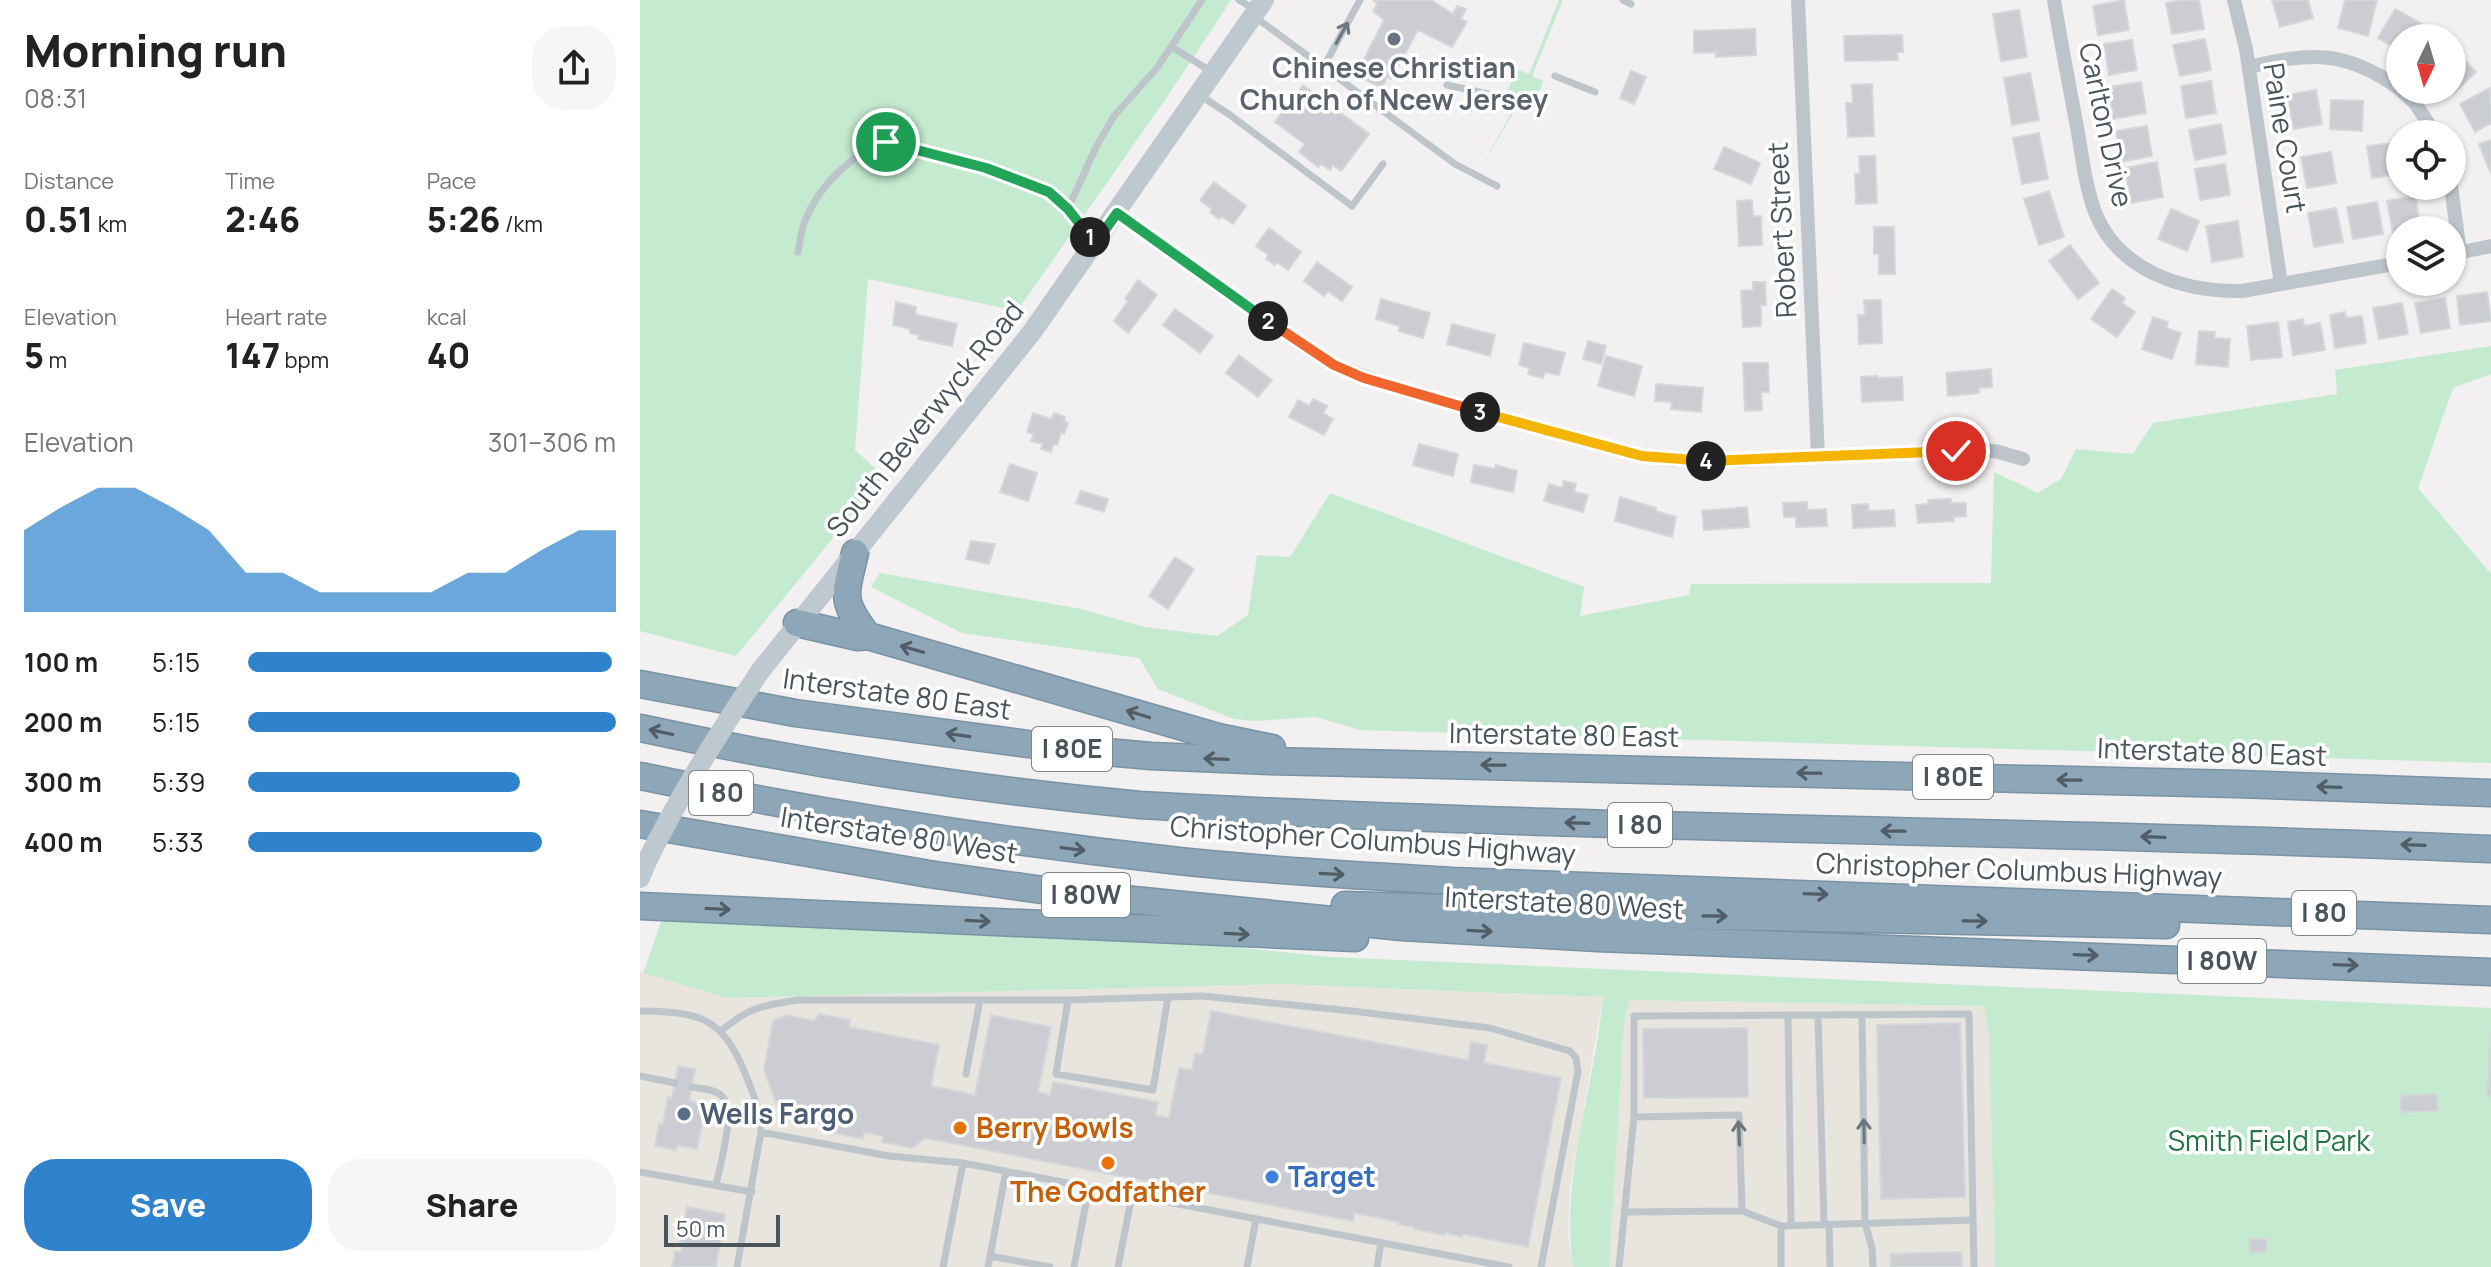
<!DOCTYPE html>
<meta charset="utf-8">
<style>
body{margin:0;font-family:Manrope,sans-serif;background:#f6f6f6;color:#222;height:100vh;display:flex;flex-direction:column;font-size:30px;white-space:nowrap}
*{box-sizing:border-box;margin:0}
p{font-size:26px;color:#767676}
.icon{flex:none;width:44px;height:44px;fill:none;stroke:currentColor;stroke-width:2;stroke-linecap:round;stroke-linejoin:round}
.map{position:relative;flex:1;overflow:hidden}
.panel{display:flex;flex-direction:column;background:#fff;width:640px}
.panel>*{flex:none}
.needle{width:52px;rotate:185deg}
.tools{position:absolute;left:1746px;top:24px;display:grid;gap:16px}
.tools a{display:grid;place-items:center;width:80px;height:80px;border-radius:50%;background:#fff;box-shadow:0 2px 6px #0004;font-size:40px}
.scale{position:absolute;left:24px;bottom:20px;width:116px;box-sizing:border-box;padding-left:8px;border:4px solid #4a545b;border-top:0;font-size:22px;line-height:28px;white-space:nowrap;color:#4a545b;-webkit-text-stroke:6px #fff;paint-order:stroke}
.pin{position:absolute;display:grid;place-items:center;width:68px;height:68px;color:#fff;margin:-34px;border:4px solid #fff;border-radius:50%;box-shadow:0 2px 8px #0007}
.km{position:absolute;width:40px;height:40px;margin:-20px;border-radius:50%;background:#222;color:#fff;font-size:22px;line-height:40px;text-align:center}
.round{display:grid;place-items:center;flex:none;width:84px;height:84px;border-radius:32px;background:#f6f6f6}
.headline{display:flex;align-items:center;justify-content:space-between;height:136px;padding:0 24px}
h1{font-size:44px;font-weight:800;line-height:60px}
.stats{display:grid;grid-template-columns:repeat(3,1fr);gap:12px;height:136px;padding:8px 24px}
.stats div{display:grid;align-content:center}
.stats b{font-size:34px;font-weight:800}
.stats small{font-size:22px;font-weight:400}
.stats p{font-size:22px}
.chart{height:224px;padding:16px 24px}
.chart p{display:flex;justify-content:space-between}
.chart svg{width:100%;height:144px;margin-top:8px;fill:#2f83cd;opacity:.7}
.button{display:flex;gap:16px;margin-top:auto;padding:16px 24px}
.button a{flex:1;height:92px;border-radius:32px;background:#2f83cd;color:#fff;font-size:32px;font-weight:800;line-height:92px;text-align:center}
.button a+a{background:#f6f6f6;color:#222}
ul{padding:0 24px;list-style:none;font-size:26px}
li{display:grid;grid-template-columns:128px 96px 1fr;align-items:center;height:60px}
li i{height:20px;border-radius:10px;background:#2f83cd}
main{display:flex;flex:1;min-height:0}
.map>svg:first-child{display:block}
</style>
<main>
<section class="panel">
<div class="headline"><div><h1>Morning run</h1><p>08:31</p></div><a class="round"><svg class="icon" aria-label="share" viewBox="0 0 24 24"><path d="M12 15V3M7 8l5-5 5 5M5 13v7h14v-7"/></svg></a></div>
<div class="stats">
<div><p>Distance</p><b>0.51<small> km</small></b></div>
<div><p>Time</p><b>2:46</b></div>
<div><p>Pace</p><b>5:26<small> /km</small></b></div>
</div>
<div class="stats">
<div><p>Elevation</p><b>5<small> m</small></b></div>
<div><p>Heart rate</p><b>147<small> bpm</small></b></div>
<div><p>kcal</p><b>40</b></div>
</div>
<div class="chart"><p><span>Elevation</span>301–306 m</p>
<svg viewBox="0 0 160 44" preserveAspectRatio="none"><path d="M0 44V19L10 12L20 6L30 6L40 12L50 19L60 32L70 32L80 38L90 38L100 38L110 38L120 32L130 32L140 25L150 19L160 19V44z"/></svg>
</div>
<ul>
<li><b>100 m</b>5:15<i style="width:99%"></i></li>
<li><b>200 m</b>5:15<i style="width:100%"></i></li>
<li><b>300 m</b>5:39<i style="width:74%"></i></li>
<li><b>400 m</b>5:33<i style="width:80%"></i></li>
</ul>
<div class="button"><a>Save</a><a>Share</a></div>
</section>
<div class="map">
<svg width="1851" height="1267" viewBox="0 0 1851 1267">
<rect width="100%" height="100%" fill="#f2f0f0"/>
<path fill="#e8e4de" d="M0,972L87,998L641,984L963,997L930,1187L928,1234L933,1267H0Z
M989,1000L1345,1006L1349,1035L1355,1267H969L984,1023Z"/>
<path fill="#c4eacf" d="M0,0H591L527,97L377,311L228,279L215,450L244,476L96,656L0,631Z
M919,0H923L892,76L903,81V83L894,101L882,98L840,170L878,101L879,96L868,90L877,69L889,74Z
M1851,346V374L1813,388L1778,488L1851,574V763L720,730L675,717L616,721L594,719L518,689L499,658L322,633L231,587L240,573L441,609L505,627L577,636L608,615L617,555L650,557L690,493L944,587L940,616L1049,595L1051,584L1351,583L1354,472L1398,493L1421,479L1436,449L1493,454L1513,423L1697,394L1695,370Z
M23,917L491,936L690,957L1851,1008V1267H1355L1349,1035L1344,1006L989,1000L984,1023L969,1267H933C920,1174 955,1088 963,997L641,984L87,998L3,973Z"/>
<path fill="#cbcdd2" stroke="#d4d7da" stroke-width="2" d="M733,0H791L813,14L817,6L826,9L821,19L827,22L812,47L778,30L751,79L747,77L742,88L716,75L744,20L733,11L737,4Z
M1484,0L1489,30L1458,35L1453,6Z
M1543,0H1559L1564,29L1532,34L1526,3Z
M1632,0H1668L1673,18L1640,27Z
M1705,0H1737L1728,36L1698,28Z
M1755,9L1784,25L1776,38H1760V51L1738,38Z
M1379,10L1387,57L1361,61L1353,14Z
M1115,29L1116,55L1076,57V52L1054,53V31Z
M1262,35L1263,52H1257L1258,60L1205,61L1204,36Z
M1565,39L1571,70L1540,76L1533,45Z
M1492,40L1497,70L1469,75L1464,44Z
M1812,47L1836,72L1814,93L1812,90Z
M991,71L1006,77L994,104L980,98Z
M1390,73L1399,120L1372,125L1364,78Z
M1571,81L1576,113L1546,118L1541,86Z
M1501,82L1506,113L1473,119L1468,87Z
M1232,84L1234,136L1208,137L1206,103H1213L1212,85Z
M663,85L729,134L701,171L693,165L690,170L681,164L678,167L659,152L665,144L635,122Z
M1850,88L1851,123L1835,132L1820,104Z
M1676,90L1682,124L1654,129L1647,95Z
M1691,100L1723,101L1722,131L1690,129Z
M1581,124L1586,154L1555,160L1549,130Z
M1507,126L1512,156L1481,162L1476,131Z
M1399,133L1408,179L1382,184L1373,138Z
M1851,140V174L1839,144Z
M1760,142V174L1732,178L1727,146Z
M1084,147L1120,163L1111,184L1074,169Z
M1691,152L1696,183L1667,188L1661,157Z
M1219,156H1235L1237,203L1216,204L1215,174H1220Z
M1517,162L1523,197L1491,203L1485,168Z
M1585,164L1590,195L1560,200L1555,169Z
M574,182L606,206L593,224L581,216L579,219L570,212L572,209L560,200Z
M1409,191L1424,237L1399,245L1384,199Z
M1775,196L1781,229L1760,230V232L1753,233L1747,201Z
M1112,200L1113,216H1121L1122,245L1099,246L1097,201Z
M1737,202L1743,234L1713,239L1707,207Z
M1696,208L1703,242L1674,247L1668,213Z
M1531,209L1559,221L1547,251L1518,239Z
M1598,221L1603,257L1572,262L1566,226Z
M1234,227H1254L1255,274H1239V254H1234Z
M629,228L661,252L648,270L637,262L635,265L626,259L628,255L616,246Z
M1430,245L1459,283L1438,299L1409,261Z
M677,262L712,287L702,301L688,291L684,296L664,281Z
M498,280L517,295L488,333L474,321L488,301L485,299Z
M1113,282H1125L1126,305H1121V326L1103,327L1101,291L1113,290Z
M1472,289L1485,298L1482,303L1495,312L1477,337L1451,319Z
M1847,292L1851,321L1820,325L1817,296Z
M1805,298L1810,328L1781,333L1775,303Z
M741,299L790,313L783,338L759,331L760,326L736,319Z
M1224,300H1241L1242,343L1219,344L1218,315H1225Z
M256,302L276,307L275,314L317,324L312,346L278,339L279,335L270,333V329L253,325Z
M1762,303L1768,334L1739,339L1733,308Z
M535,309L573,336L560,353L523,325Z
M1705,312L1706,318L1722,316L1726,343L1695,348L1690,315Z
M1513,317L1528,322L1526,328L1541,333L1532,359L1502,349Z
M1663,319L1664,326L1680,323L1685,350L1653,355L1648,322Z
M1638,322L1642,357L1611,360L1607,326Z
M812,324L855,335L850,356L807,344Z
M1559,331L1575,332L1574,338L1590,339L1588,367L1556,364Z
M948,341L966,346L961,364L943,359Z
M884,343L925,353L919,375L905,372L903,378L888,374L890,368L879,365Z
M599,355L632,380L618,397L586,373Z
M966,356L1002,366L994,396L958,386Z
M1103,363H1128L1129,392H1121L1122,410L1105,411Z
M1351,369L1352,387L1339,388V393L1308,396L1306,373Z
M1237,376L1238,378L1262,377L1263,400L1222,402L1221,377Z
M1016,384L1063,388L1061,412L1031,409L1032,402L1015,401Z
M673,399L687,406L683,413L693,419L684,435L649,417L658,400L669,406Z
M393,413L411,419L414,413L425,417L424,421L428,423L424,434L421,433L417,445L413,444L411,452L401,449L403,444L391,441L394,434L387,432Z
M779,444L818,454L813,476L773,465Z
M370,464L397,473L388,501L360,492Z
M834,465L855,469L856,465L877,471L873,492L831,482Z
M924,481L936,484L934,492L948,495L943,512L904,501L909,484L922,488Z
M441,491L468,499L464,512L436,503Z
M980,497L1016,508V511L1036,517L1032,537L975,521Z
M1311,499V503H1326V516L1313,517L1314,521L1278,523L1276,505L1289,504L1288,500Z
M1167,502V510L1186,509L1187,526L1156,527V517H1144L1143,503Z
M1228,504L1229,511L1254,510L1255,526L1213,528L1212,505Z
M1107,507L1109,527L1064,530L1062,511Z
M331,541L355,544L349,564L326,559Z
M535,557L554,569L528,609L509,596Z
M571,1011L828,1060L831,1042L847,1045L844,1063L921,1078L888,1247L822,1234V1237L806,1233L805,1235L774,1229V1227L758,1224L759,1222L714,1213L713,1221L285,1138L272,1148L242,1142L243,1136L224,1132L223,1139L181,1130L182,1124L141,1116L124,1070L133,1021L148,1015L174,1021L179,1014L210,1020L209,1027L299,1045L291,1086L335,1095L351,1015L411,1027L398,1092L410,1095L413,1082L518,1102L515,1115L529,1118L539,1068L552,1070L555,1053L563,1054Z
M1320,1023L1325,1197L1241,1199L1237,1025Z
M1107,1028L1108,1097L1004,1098L1003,1029Z
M1851,1029V1096H1847Z
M38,1066L55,1069L49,1101L66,1105L57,1149L37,1145L36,1150L15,1146L19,1124L23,1125L28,1097L32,1098Z
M1797,1094L1798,1111L1761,1112V1096Z
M47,1207L85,1214L76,1267H32L35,1251L41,1252L43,1242H40Z
M1609,1239H1626V1252L1610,1253Z
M1321,1252L1322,1267H1251L1250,1254Z"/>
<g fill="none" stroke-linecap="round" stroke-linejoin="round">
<defs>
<path id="highway" d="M215,553C205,596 200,600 228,636
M157,623L218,637L228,636L578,737L632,748
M0,684L155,713L410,747L511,756L630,761L1597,784L1851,793
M0,728C165,764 332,789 500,805C950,830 1401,830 1851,849
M0,776C178,813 358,841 539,861C629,871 720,875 811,881L1851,920
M0,824L289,874L424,893L762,927L958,938L1851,972
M705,905L1075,916L1526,925
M0,906L715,938"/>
</defs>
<use href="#highway" stroke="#7992a4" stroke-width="29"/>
<path stroke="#bdc5cb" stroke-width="7" d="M599,0L614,9
M983,0L991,4
M615,17L815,164L857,186
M532,47L572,72
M684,66L720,0
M915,76L955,92
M807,85L853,95
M561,96L590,115L712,206L743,164
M428,209L456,147L474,116L517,68L562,0
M158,252C160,242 161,230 165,221C178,186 212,154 246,142L346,168L409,192L428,209L453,242
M428,1000L416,1074L513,1090L528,997
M0,1011C62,1012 83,1017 107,1078C114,1096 121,1112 121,1132L97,1267
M1148,1015L1151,1225
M1178,1015L1184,1224
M1222,1015L1225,1223L1232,1248L1233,1267
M81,1031C108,1008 123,1005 158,1000H428L562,996L712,1011L850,1028L930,1051L936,1058L938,1071L901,1267
M326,1074L340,1000
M0,1076L35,1083
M52,1087C61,1089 75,1089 82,1096C97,1111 79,1167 76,1186
M994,1117L1099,1115L1102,1211
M121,1132L249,1156L323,1163L869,1267
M0,1172L112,1192
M984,1212L1102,1211L1141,1226L1332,1220
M1189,1224L1190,1267
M1141,1226V1267
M350,1256L410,1267
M303,1267L323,1163
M348,1267L366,1171
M434,1267L449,1187
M478,1267L492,1195
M607,1267L616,1219
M737,1267L741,1243
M979,1267L994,1117V1016L1329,1014L1334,1267"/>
<path stroke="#bdc5cb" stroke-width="14" d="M1158,0L1178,457
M1414,0C1421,43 1429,85 1437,127C1442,155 1445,185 1455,212C1478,271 1543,292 1602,291L1760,263
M1594,0L1606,49L1641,284
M1609,67C1671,52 1706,50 1760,89
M1761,90L1775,103L1795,134
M1811,186L1820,253
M477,213L665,347L694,365L764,391L1002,456L1034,460L1098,461L1316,451H1355L1383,459
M1812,254L1851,246"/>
<path stroke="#bec8cf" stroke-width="20" d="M121,670L392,332L624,0
M0,878L7,861"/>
<use href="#highway" stroke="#8da6b8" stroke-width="26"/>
<path stroke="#bec8cf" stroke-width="20" d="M7,861C40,794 79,732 121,670"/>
</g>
<defs><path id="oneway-shaft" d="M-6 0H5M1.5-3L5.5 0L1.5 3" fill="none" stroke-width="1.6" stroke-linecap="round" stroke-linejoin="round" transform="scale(2)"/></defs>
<g stroke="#6c767d">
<use href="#oneway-shaft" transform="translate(702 33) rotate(-61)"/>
<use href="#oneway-shaft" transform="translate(1224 1131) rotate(-91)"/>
<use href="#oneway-shaft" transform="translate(1099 1133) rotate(-92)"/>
</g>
<g stroke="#515c64">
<use href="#oneway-shaft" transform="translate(272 649) rotate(-164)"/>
<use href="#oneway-shaft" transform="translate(498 714) rotate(-163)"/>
<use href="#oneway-shaft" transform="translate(21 732) rotate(-168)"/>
<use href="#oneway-shaft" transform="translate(318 735) rotate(-172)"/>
<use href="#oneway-shaft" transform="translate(576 759) rotate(-178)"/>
<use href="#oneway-shaft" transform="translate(853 765) rotate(-179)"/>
<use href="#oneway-shaft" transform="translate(1169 773) rotate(-179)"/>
<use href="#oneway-shaft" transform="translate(1429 780) rotate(-179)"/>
<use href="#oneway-shaft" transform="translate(1689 787) rotate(-178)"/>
<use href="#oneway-shaft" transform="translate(937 823) rotate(-178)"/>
<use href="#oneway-shaft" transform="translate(1253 831) rotate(-179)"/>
<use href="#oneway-shaft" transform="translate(1513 837) rotate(-178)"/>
<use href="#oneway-shaft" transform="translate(1773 845) rotate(-178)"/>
<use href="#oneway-shaft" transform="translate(433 849) rotate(7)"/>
<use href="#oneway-shaft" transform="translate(692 874) rotate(3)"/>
<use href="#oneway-shaft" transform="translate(1176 894) rotate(2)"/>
<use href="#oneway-shaft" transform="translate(78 909) rotate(3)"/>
<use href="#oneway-shaft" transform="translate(1075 916) rotate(1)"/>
<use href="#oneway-shaft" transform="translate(338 921) rotate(3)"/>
<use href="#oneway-shaft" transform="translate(1335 921) rotate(1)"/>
<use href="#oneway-shaft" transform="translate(840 931) rotate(3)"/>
<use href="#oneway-shaft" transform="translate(597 934) rotate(3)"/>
<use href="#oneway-shaft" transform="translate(1446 955) rotate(2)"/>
<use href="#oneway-shaft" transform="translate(1706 965) rotate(2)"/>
</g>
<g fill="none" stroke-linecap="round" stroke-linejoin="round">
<defs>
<path id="split-1" d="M246,142L346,168L409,192L428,209L450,237"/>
<path id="split-2" d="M450,237L455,244L477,213L628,321"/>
<path id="split-3" d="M628,321L694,365L724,378L840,412"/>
<path id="split-4" d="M840,412L1002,456L1066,461"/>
<path id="split-5" d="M1066,461L1316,451"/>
</defs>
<use href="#split-1" stroke="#fff" stroke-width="16"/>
<use href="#split-2" stroke="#fff" stroke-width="16"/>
<use href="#split-3" stroke="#fff" stroke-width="16"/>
<use href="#split-4" stroke="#fff" stroke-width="16"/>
<use href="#split-5" stroke="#fff" stroke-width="16"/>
<use href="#split-1" stroke="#22a559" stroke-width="10"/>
<use href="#split-2" stroke="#22a559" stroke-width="10"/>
<use href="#split-3" stroke="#f0652b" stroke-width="10"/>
<use href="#split-4" stroke="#f5b400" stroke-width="10"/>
<use href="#split-5" stroke="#f5b400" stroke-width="10"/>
</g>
<circle fill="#6b7280" stroke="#fff" stroke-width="3" cx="754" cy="39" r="8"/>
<circle fill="#5c6f8a" stroke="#fff" stroke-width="3" cx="44" cy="1114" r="8"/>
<g fill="#e8710a" stroke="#fff" stroke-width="3">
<circle cx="320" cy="1128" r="8"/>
<circle cx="468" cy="1163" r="8"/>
</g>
<circle fill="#3f7fe0" stroke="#fff" stroke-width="3" cx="632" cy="1177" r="8"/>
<g text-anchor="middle" stroke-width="7" stroke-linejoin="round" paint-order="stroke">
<g fill="#fff" stroke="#80878c" stroke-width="2">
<rect x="392" y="727" width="80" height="44" rx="6"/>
<rect x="1273" y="755" width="80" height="44" rx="6"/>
<rect x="49" y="771" width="64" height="44" rx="6"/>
<rect x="968" y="803" width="64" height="44" rx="6"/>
<rect x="402" y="873" width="88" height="44" rx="6"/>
<rect x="1652" y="891" width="64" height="44" rx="6"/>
<rect x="1538" y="939" width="88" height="44" rx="6"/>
</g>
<g font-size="26" font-weight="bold" fill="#4a545b">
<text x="432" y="758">I 80E</text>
<text x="1313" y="786">I 80E</text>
<text x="81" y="802">I 80</text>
<text x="1000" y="834">I 80</text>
<text x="446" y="904">I 80W</text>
<text x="1684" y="922">I 80</text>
<text x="1582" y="970">I 80W</text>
</g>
<g font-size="28" font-weight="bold" fill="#5b616d" stroke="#fff">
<text x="754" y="78">Chinese Christian<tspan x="754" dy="32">Church of Ncew Jersey</tspan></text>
</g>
<g font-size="28" fill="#4a545b" stroke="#fff">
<text transform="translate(1466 125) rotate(78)" y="10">Carlton Drive</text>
<text transform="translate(1645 138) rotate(81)" y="10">Paine Court</text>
<text transform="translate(1142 230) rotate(-93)" y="10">Robert Street</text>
<text transform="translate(285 419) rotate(-51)" y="10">South Beverwyck Road</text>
<text transform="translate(257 694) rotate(8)" y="10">Interstate 80 East</text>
<text transform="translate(924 735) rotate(1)" y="10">Interstate 80 East</text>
<text transform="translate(1572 752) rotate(2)" y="10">Interstate 80 East</text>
<text transform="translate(259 835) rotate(9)" y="10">Interstate 80 West</text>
<text transform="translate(733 840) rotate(4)" y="10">Christopher Columbus Highway</text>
<text transform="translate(1379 870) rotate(2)" y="10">Christopher Columbus Highway</text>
<text transform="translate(924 903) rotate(3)" y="10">Interstate 80 West</text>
</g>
<g font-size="28" font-weight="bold" fill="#4e5e75" stroke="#fff" text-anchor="start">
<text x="60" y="1124">Wells Fargo</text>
</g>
<g font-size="28" font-weight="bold" fill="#c56008" stroke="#fff" text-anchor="start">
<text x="336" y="1138">Berry Bowls</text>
<text x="468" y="1202" text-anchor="middle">The Godfather</text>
</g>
<g font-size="28" fill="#227443" stroke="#fff">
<text x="1629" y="1151">Smith Field Park</text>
</g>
<g font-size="28" font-weight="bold" fill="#366cbe" stroke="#fff" text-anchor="start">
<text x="648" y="1187">Target</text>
</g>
</g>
</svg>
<div class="tools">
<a><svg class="needle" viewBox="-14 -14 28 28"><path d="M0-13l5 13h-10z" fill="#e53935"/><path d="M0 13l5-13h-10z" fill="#767676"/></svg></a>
<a><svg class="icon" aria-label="locate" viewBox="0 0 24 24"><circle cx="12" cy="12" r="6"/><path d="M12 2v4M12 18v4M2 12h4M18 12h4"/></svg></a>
<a><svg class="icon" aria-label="layers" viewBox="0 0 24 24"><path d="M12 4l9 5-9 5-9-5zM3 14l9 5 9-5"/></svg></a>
</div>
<div class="scale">50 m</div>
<div class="pin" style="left:246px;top:142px;background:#1e9e55"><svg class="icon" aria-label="arrive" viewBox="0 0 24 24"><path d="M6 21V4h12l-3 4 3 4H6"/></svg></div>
<div class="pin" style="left:1316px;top:451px;background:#d93025"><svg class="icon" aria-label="check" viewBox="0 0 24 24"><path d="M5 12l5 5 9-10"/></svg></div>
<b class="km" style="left:450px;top:237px">1</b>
<b class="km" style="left:628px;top:321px">2</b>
<b class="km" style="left:840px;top:412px">3</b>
<b class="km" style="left:1066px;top:461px">4</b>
</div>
</main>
